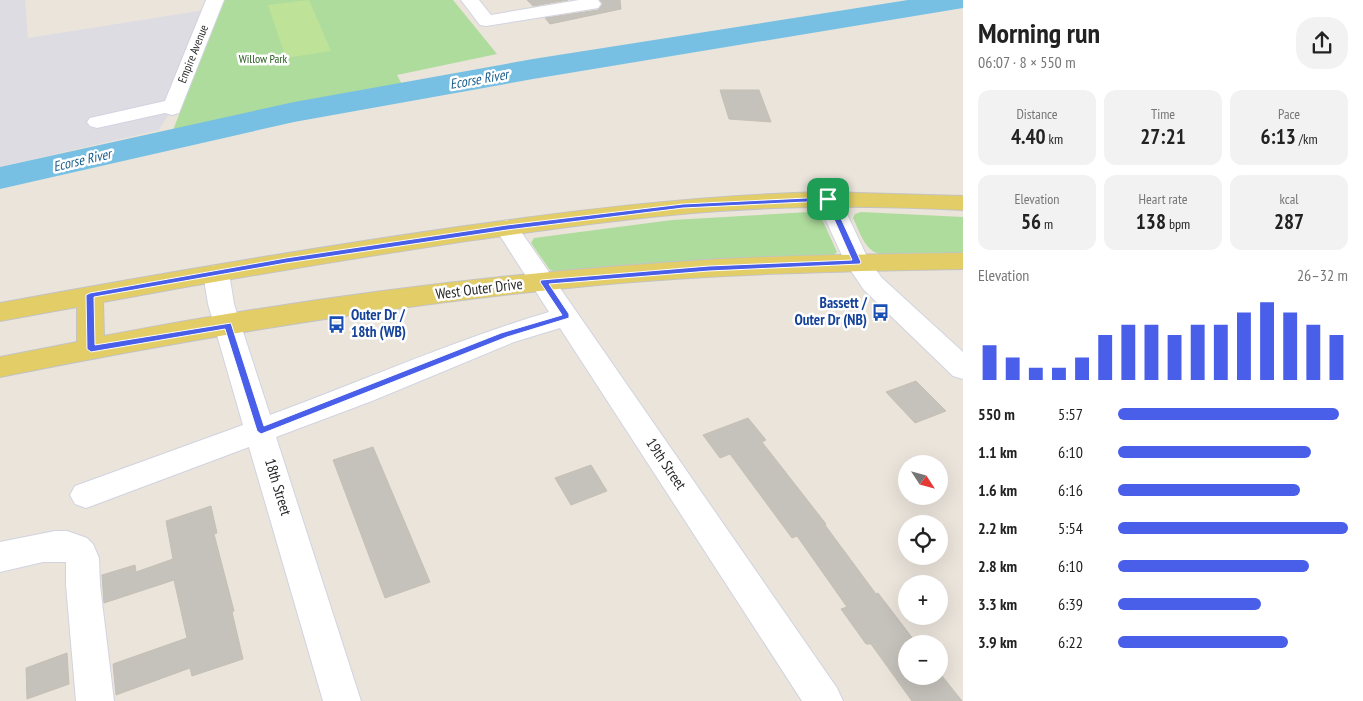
<!DOCTYPE html>
<meta charset="utf-8">
<style>
body{margin:0;font-family:"PT Sans Narrow",sans-serif;background:#f2f2f2;color:#222;height:100vh;display:flex;flex-direction:column;font-size:19px;white-space:nowrap}
*{box-sizing:border-box;margin:0}
p{font-size:16px;color:#767676}
.icon{flex:none;width:28px;height:28px;fill:none;stroke:currentColor;stroke-width:2;stroke-linecap:round;stroke-linejoin:round}
.map{position:relative;flex:1;overflow:hidden}
.details{display:flex;flex-direction:column;background:#fff;width:400px}
.details>*{flex:none}
.needle{width:32px;rotate:126deg}
.buttons{position:absolute;left:898px;top:455px;display:grid;gap:10px}
.buttons a{display:grid;place-items:center;width:50px;height:50px;border-radius:50%;background:#fff;box-shadow:0 5px 20px #0002;font-size:25px}
.pin{position:absolute;display:grid;place-items:center;width:42px;height:42px;color:#fff;margin:-21px;border-radius:10px;box-shadow:0 2px 8px #0006}
.round{display:grid;place-items:center;flex:none;width:52px;height:52px;border-radius:20px;background:#f2f2f2}
.headline{display:flex;align-items:center;justify-content:space-between;height:85px;padding:0 15px}
h1{font-size:28px;font-weight:800;line-height:38px}
.figures{display:grid;grid-template-columns:repeat(3,1fr);gap:8px;height:85px;padding:5px 15px}
.figures div{display:grid;align-content:center;border-radius:12px;background:#f2f2f2;text-align:center}
.figures b{font-size:21px;font-weight:800}
.figures small{font-size:14px;font-weight:400}
.figures p{font-size:14px}
.chart{height:140px;padding:10px 15px}
.chart p{display:flex;justify-content:space-between}
.chart svg{width:100%;height:90px;margin-top:5px;stroke:#495ee9;stroke-width:6}
ul{padding:0 15px;list-style:none;font-size:16px}
li{display:grid;grid-template-columns:80px 60px 1fr;align-items:center;height:38px}
li i{height:12px;border-radius:6px;background:#495ee9}
main{display:flex;flex:1;min-height:0}
.map>svg:first-child{display:block}
</style>
<main>
<div class="map">
<svg width="963" height="701" viewBox="0 0 963 701">
<rect width="100%" height="100%" fill="#eae4db"/>
<path fill="#dedce3" d="M0,0H25L28,38L211,9L172,109L159,130L0,167Z"/>
<path fill="#aedc9c" d="M223,0H453L497,54L397,75L405,90L170,138Z
M809,212L821,217L837,252L833,256L557,272L550,270L531,243L534,238L672,220Z
M861,212L963,217V255L880,254C864,250 860,232 853,218L855,214Z"/>
<path fill="#bfe299" d="M309,0L331,51L286,58L268,5Z"/>
<g fill="none" stroke-linecap="round" stroke-linejoin="round">
<path fill="#77c0e3" fill-rule="evenodd" d="M908,0H963V8L533,79L294,122L0,189V167L294,102L533,59Z"/>
</g>
<path fill="#c5c1bb" stroke="#c5c0b5" d="M527,0H568L533,6Z
M600,0H620L621,9L550,24L545,18L598,10L603,4Z
M720,90H759L771,122L729,119Z
M916,381L946,411L915,423L886,392Z
M748,418L766,440L762,442L826,524L825,525L876,594L878,593L917,644H906V676H939V672L962,701H912L871,644H866L841,609L847,607L797,536L792,538L730,454L720,458L703,435Z
M373,447L430,582L385,598L333,460Z
M591,465L607,491L571,505L555,478Z
M211,506L217,533L214,534L234,611L232,612L243,659L192,676L190,668L116,695L113,664L187,638L174,580L104,603L102,575L135,565L136,572L173,559L166,521Z
M67,653L69,684L27,699L26,668Z"/>
<g fill="none" stroke-linecap="round" stroke-linejoin="round">
<defs>
<path id="minor" d="M206,0H224L179,113L172,115L165,113L97,128L90,126L87,122L90,118L165,101Z
M461,0H479L491,15L579,0H598L601,4L598,8L592,9L486,26L480,25Z
M828,192L836,194L840,199L868,259L882,278L963,352V379L953,376L864,290L845,262L816,199L820,194Z
M507,220L515,223L837,688L843,701H802L560,328L514,342L372,401L276,437L361,701H323L249,447L86,508L75,504L70,495L75,486L243,425L208,304L203,273L207,267L216,265L225,267L229,273L234,304L270,415C363,381 454,340 549,312L495,228L499,223Z
M55,531H67L87,538L93,544L99,558L100,585L114,701H76L66,585V562H43L0,572V542Z"/>
<path id="major" d="M824,192L963,196V210C882,206 800,205 719,211C632,217 546,230 460,242C341,260 222,280 103,302L104,336C307,297 514,271 720,259C801,255 882,254 963,253V269C841,271 719,274 598,285C396,304 198,337 0,377V357L77,342V307L0,321V303C152,275 305,249 458,227C580,210 700,195 824,192Z"/>
</defs>
<use href="#minor" stroke="#d1d3e0" stroke-width="2"/>
<use href="#major" stroke="#c3c3c3" stroke-width="2"/>
<use href="#minor" fill="#fff" fill-rule="evenodd"/>
<use href="#major" fill="#e3cd67" fill-rule="evenodd"/>
</g>
<path fill="#495ee9" stroke="#fff" fill-rule="evenodd" d="M828,197L832,199L861,262L860,264L709,271L549,284L569,314V318L507,337L261,434L257,431L225,329L91,352L87,349L86,295L90,293L286,258L507,225L683,204ZM826,201L852,260L709,266L541,280L540,282L562,315L501,333L264,426L231,323L95,345L94,297L286,263L507,230L683,208Z"/>
<defs>
<symbol id="bus-bare" viewBox="-9 -9 18 18"><path d="M-5-6H5V4H4V6H2V4H-2V6H-4V4H-5ZM-3.5-4V0h7V-4ZM-3.5 1.2v1.5H-2V1.2ZM2 1.2v1.5H3.5V1.2Z" fill="#1a4fb4" stroke="#fff" stroke-width="2.5" paint-order="stroke"/></symbol>
</defs>
<g fill-rule="evenodd">
<use href="#bus-bare" x="868" y="300" width="25" height="25"/>
<use href="#bus-bare" x="324" y="312" width="25" height="25"/>
</g>
<g text-anchor="middle" stroke-width="5" stroke-linejoin="round" paint-order="stroke">
<g font-size="12" fill="#292929" stroke="#fff">
<text transform="translate(193 54) rotate(-68)" y="4">Empire Avenue</text>
</g>
<g font-size="12" fill="#295e20" stroke="#fff">
<text x="263" y="63">Willow Park</text>
</g>
<g font-size="14" font-style="italic" fill="#195e8c" stroke="#fff">
<text transform="translate(479 79) rotate(-10)" y="5">Ecorse River</text>
<text transform="translate(82 160) rotate(-13)" y="5">Ecorse River</text>
</g>
<g font-size="15" fill="#292929" stroke="#fff">
<text transform="translate(479 289) rotate(-7)" y="5">West Outer Drive</text>
<text transform="translate(666 464) rotate(56)" y="5">19th Street</text>
<text transform="translate(278 487) rotate(73)" y="5">18th Street</text>
</g>
<g font-size="15" font-weight="bold" fill="#164399" stroke="#fff" text-anchor="end">
<text x="867" y="308">Bassett /<tspan x="867" dy="17">Outer Dr (NB)</tspan></text>
<text x="351" y="320" text-anchor="start">Outer Dr /<tspan x="351" dy="17">18th (WB)</tspan></text>
</g>
</g>
</svg>
<div class="buttons">
<a><svg class="needle" viewBox="-14 -14 28 28"><path d="M0-13l5 13h-10z" fill="#e53935"/><path d="M0 13l5-13h-10z" fill="#767676"/></svg></a>
<a><svg class="icon" aria-label="locate" viewBox="0 0 24 24"><circle cx="12" cy="12" r="6"/><path d="M12 2v4M12 18v4M2 12h4M18 12h4"/></svg></a>
<a>+</a>
<a>−</a>
</div>
<div class="pin" style="left:828px;top:199px;background:#1e9e55"><svg class="icon" aria-label="arrive" viewBox="0 0 24 24"><path d="M6 21V4h12l-3 4 3 4H6"/></svg></div>
</div>
<section class="details">
<div class="headline"><div><h1>Morning run</h1><p>06:07 · 8 × 550 m</p></div><a class="round"><svg class="icon" aria-label="share" viewBox="0 0 24 24"><path d="M12 15V3M7 8l5-5 5 5M5 13v7h14v-7"/></svg></a></div>
<div class="figures">
<div><p>Distance</p><b>4.40<small> km</small></b></div>
<div><p>Time</p><b>27:21</b></div>
<div><p>Pace</p><b>6:13<small> /km</small></b></div>
</div>
<div class="figures">
<div><p>Elevation</p><b>56<small> m</small></b></div>
<div><p>Heart rate</p><b>138<small> bpm</small></b></div>
<div><p>kcal</p><b>287</b></div>
</div>
<div class="chart"><p><span>Elevation</span>26–32 m</p>
<svg viewBox="0 0 160 44" preserveAspectRatio="none"><path d="M5 44V27M15 44V33M25 44V38M35 44V38M45 44V33M55 44V22M65 44V17M75 44V17M85 44V22M95 44V17M105 44V17M115 44V11M125 44V6M135 44V11M145 44V17M155 44V22"/></svg>
</div>
<ul>
<li><b>550 m</b>5:57<i style="width:96%"></i></li>
<li><b>1.1 km</b>6:10<i style="width:84%"></i></li>
<li><b>1.6 km</b>6:16<i style="width:79%"></i></li>
<li><b>2.2 km</b>5:54<i style="width:100%"></i></li>
<li><b>2.8 km</b>6:10<i style="width:83%"></i></li>
<li><b>3.3 km</b>6:39<i style="width:62%"></i></li>
<li><b>3.9 km</b>6:22<i style="width:74%"></i></li>
</ul>
</section>
</main>
